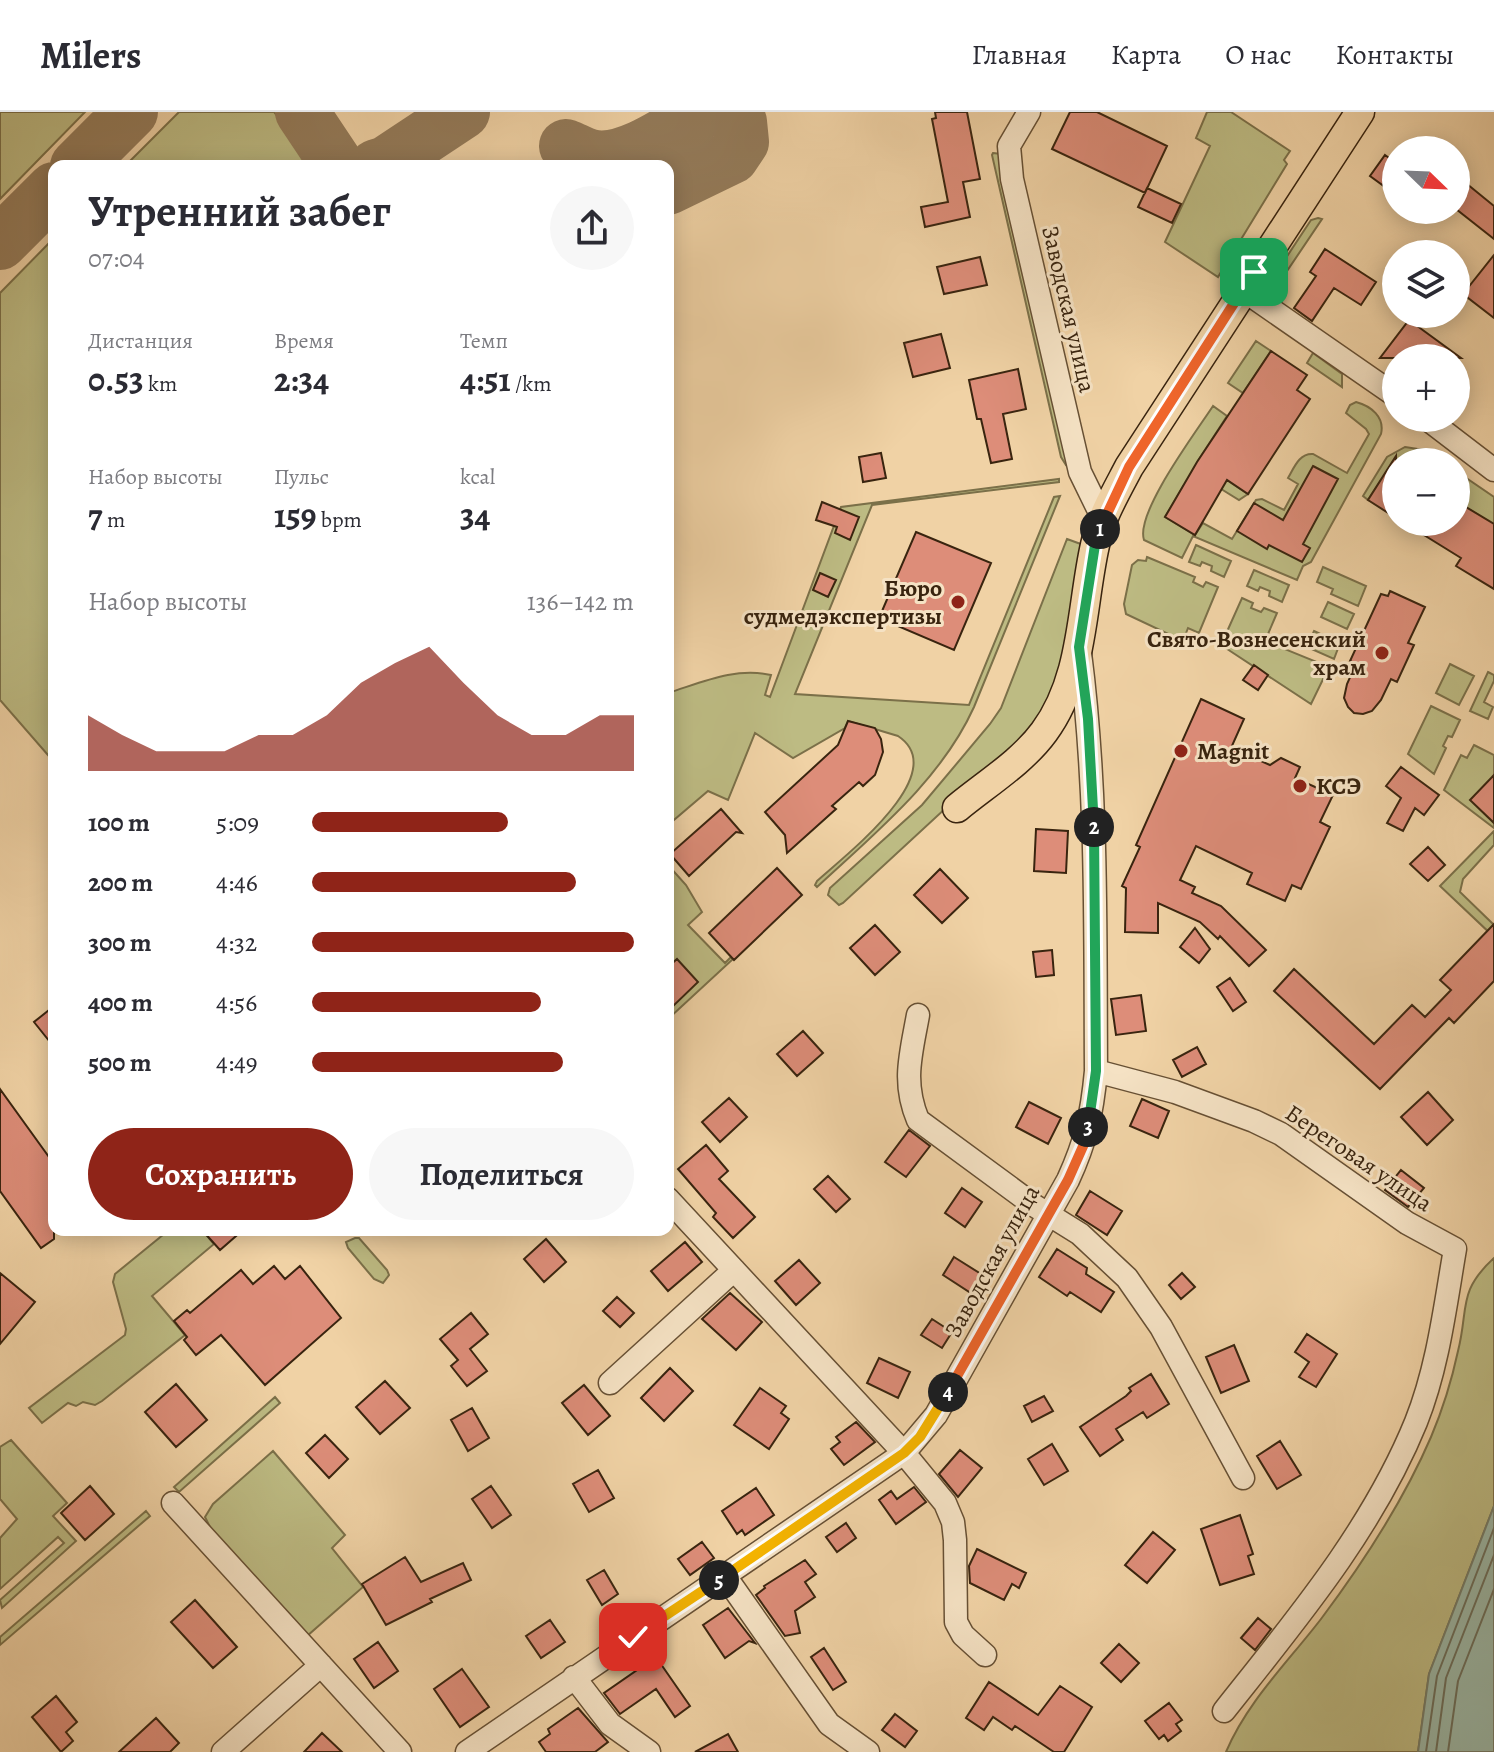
<!DOCTYPE html>
<html lang="ru">
<meta charset="utf-8">
<style>
body{margin:0;font-family:Alegreya,serif;background:#f7f7f7;color:#2b2b33;height:100vh;display:flex;flex-direction:column;font-size:30px;white-space:nowrap}
*{box-sizing:border-box;margin:0}
p{font-size:26px;color:#7c7c81}
.icon{flex:none;width:44px;height:44px;fill:none;stroke:currentColor;stroke-width:2;stroke-linecap:round;stroke-linejoin:round}
.map{position:relative;flex:1;overflow:hidden}
.sheet{position:absolute;left:48px;top:48px;width:626px;height:1076px;display:flex;flex-direction:column;background:#fff;border-radius:16px;box-shadow:0 4px 20px #0003}
.sheet>*{flex:none}
.needle{width:52px;rotate:113deg}
.buttons{position:absolute;left:1382px;top:24px;display:grid;gap:16px}
.buttons a{display:grid;place-items:center;width:88px;height:88px;border-radius:50%;background:#fff;box-shadow:0 4px 20px #0003;font-size:40px}
.pin{position:absolute;display:grid;place-items:center;width:68px;height:68px;color:#fff;margin:-34px;border-radius:16px;box-shadow:0 4px 12px #0006}
.km{position:absolute;width:40px;height:40px;margin:-20px;border-radius:50%;background:#222;color:#fff;font-size:22px;line-height:40px;text-align:center}
.round{display:grid;place-items:center;flex:none;width:84px;height:84px;border-radius:42px;background:#f7f7f7}
.summary{display:flex;align-items:center;justify-content:space-between;height:136px;padding:0 40px}
h1{font-size:44px;font-weight:700;line-height:60px}
.figures{display:grid;grid-template-columns:repeat(3,1fr);gap:12px;height:136px;padding:8px 40px}
.figures div{display:grid;align-content:center}
.figures b{font-size:34px;font-weight:700}
.figures small{font-size:22px;font-weight:400}
.figures p{font-size:22px}
.chart{height:224px;padding:16px 40px}
.chart p{display:flex;justify-content:space-between}
.chart svg{width:100%;height:144px;margin-top:8px;fill:#8f2418;opacity:.7}
.cta{display:flex;gap:16px;margin-top:auto;padding:16px 40px}
.cta a{flex:1;height:92px;border-radius:48px;background:#8f2418;color:#fff;font-size:32px;font-weight:700;line-height:92px;text-align:center}
.cta a+a{background:#f7f7f7;color:#2b2b33}
ul{padding:0 40px;list-style:none;font-size:26px}
li{display:grid;grid-template-columns:128px 96px 1fr;align-items:center;height:60px}
li i{height:20px;border-radius:10px;background:#8f2418}
header{display:flex;align-items:center;gap:48px;box-sizing:border-box;height:112px;padding:0 40px;background:#fff;border-bottom:2px solid #e1e1e2}
header strong{font-size:38px}
nav{display:flex;gap:44px;margin-inline-start:auto;font-size:28px}
.map>svg:first-child{display:block}
</style>
<header>
<strong>Milers</strong>
<nav><a>Главная</a><a>Карта</a><a>О нас</a><a>Контакты</a></nav>
</header>
<div class="map">
<svg width="1494" height="1640" viewBox="0 0 1494 1640">
<rect width="100%" height="100%" fill="#f0d2a5"/>
<filter id="stains"><feTurbulence type="fractalNoise" baseFrequency=".0025" numOctaves="4"/><feColorMatrix values="0 0 0 0 .2 0 0 0 0 .09 0 0 0 0 .02 0 0 0 .5 -.17"/></filter>
<radialGradient id="worn" r=".72"><stop offset=".6" stop-color="#630" stop-opacity="0"/><stop offset="1" stop-color="#630" stop-opacity=".3"/></radialGradient>
<path fill="#bdbb83" stroke="#7b7049" stroke-width="2" d="M0,0H85L0,87Z
M179,0H274L316,54H125Z
M1207,0H1231L1290,39L1284,48L1287,52L1218,165L1165,130L1210,34L1196,26Z
M993,41L1001,42L1069,352L1066,353L1061,345L992,43Z
M1318,106L1322,107L1279,171L1276,161L1311,108Z
M54,126V650L0,588V181Z
M1256,229L1271,239L1243,281L1228,271Z
M1313,241L1342,262V275L1307,251Z
M1356,290C1371,294 1385,305 1381,322L1311,450L1303,454L1297,468L1193,424L1182,446L1144,428C1135,401 1196,320 1213,294L1227,304L1198,349L1248,382L1239,388L1205,367L1184,373L1165,405L1195,423L1203,411L1232,427L1256,388L1262,387L1284,398L1298,372L1288,366C1294,356 1299,341 1313,342L1347,361L1369,322L1366,317L1346,301L1350,293Z
M1405,335L1424,338L1442,350H1393L1368,388L1363,384L1387,345Z
M1456,359L1494,385V413L1456,389Z
M1059,367V370L872,393L795,582L969,593L1054,385L1060,384L974,595C941,668 875,721 817,775L815,773L817,769C843,745 954,661 898,624L848,609L845,616L793,646L755,621L728,688L708,679L668,713V581C703,570 735,555 771,563L765,583L770,585L841,395Z
M1067,427L1089,435L1065,548L1039,610L843,791L839,793L828,783L830,776L922,693L990,612L1001,596Z
M1196,433L1231,449L1224,465L1211,459L1212,454L1202,450L1200,454L1189,450Z
M1147,445L1195,465L1193,470L1203,475L1206,470L1218,475L1199,521L1188,516L1183,529L1126,502L1124,492L1132,453L1138,448L1146,449Z
M1323,455L1366,474L1358,494L1331,482L1333,477L1317,470Z
M1254,458L1289,473L1282,490L1269,484L1270,479L1260,475L1258,479L1247,474Z
M1242,486L1253,491L1251,496L1261,500L1264,496L1277,501L1265,529L1329,555L1311,592L1221,533Z
M1328,490L1354,502L1347,517L1321,505Z
M1314,519L1340,531L1334,547L1307,535Z
M1450,552L1474,564L1459,593L1436,581Z
M1488,560L1494,563V569L1484,590L1493,595L1488,607L1470,599Z
M1431,594L1460,608L1452,625L1448,624L1443,634L1446,636L1434,662L1408,642Z
M1474,633L1494,643V716L1444,678L1461,643L1467,646Z
M1494,719V733L1463,767L1460,780L1494,813V825L1440,774Z
M668,753L686,773L702,800L688,813L725,851L731,845L733,847L668,907Z
M169,1118H202L214,1132L152,1184L185,1223L102,1289L95,1293L83,1290L76,1294L68,1291L42,1311L29,1296L125,1223L126,1217L113,1170L115,1162Z
M355,1126H359L387,1158L389,1163L383,1171L374,1167L348,1136L346,1130Z
M1494,1146V1394L1429,1562L1418,1640H1226C1247,1590 1288,1550 1321,1507C1363,1451 1403,1390 1431,1325C1442,1299 1452,1267 1458,1239C1469,1196 1457,1180 1494,1146Z
M275,1285L280,1291L179,1380L174,1375Z
M11,1328L67,1391L53,1404L76,1429L2,1496L0,1488L64,1431L58,1425L0,1477V1426L17,1407L0,1387V1335Z
M273,1339L345,1423L332,1436L363,1475L307,1524L211,1417L205,1405L213,1392Z
M146,1399L150,1404L0,1533V1525Z"/>
<path fill="#9ab8a8" stroke="#737d6b" stroke-width="2" d="M1494,1394V1640H1418L1429,1562Z"/>
<g fill="none" stroke-linecap="round" stroke-linejoin="round">
<path stroke="#6a6e5c" stroke-width="2" d="M1426,1640L1437,1564L1494,1416
M1436,1640L1446,1566L1494,1443
M1448,1640L1458,1569L1494,1477"/>
<path stroke="#947b5a" stroke-width="54" d="M302,0L338,54
M566,34C574,37 582,42 590,44C624,53 673,17 701,0
M77,54L131,0
M376,54L386,51L463,0
M668,76L732,45L742,30L740,10L731,0
M0,131L54,77"/>
</g>
<path fill="#dd8d79" stroke="#39240f" stroke-width="2" d="M935,0H967L980,67L963,70L970,105L925,115L921,95L948,90L932,7L936,6Z
M1070,0H1097L1167,34L1145,81L1052,37Z
M1385,43L1396,51V83L1370,64Z
M1456,63L1494,94V127L1456,97Z
M1147,76L1181,92L1172,111L1138,95Z
M1325,137L1376,170L1361,193L1334,176L1312,209L1294,196L1316,164L1310,160Z
M1494,143V206L1463,182Z
M980,145L987,173L944,182L937,155Z
M1409,208L1461,246H1380Z
M941,222L950,256L913,265L904,231Z
M1271,239L1307,263L1297,278L1310,287L1248,382L1227,368L1195,423L1165,405L1197,350Z
M1018,257L1026,297L1003,302L1012,347L991,351L981,307H977L969,268Z
M881,341L886,366L863,370L859,345Z
M1396,344V406L1368,388Z
M1313,354L1338,367L1303,432L1310,436L1302,450L1269,433L1267,437L1237,419L1254,391L1283,408Z
M1456,389L1494,412V477L1456,454L1461,446L1403,410H1456Z
M822,390L859,405L850,428L835,421L837,415L816,408Z
M916,420L991,451L954,538L879,506Z
M820,461L836,468L828,485L813,478Z
M1390,479L1425,495L1408,531L1414,533L1397,570L1391,567L1381,588L1372,599L1363,602L1354,601L1348,595L1344,586L1347,572L1356,552L1350,549L1381,482L1388,484Z
M1254,553L1268,563L1258,578L1243,568Z
M1201,587L1244,607L1231,636L1270,653L1281,646L1300,655L1295,666L1333,683L1320,710L1330,715L1301,777L1292,773L1285,789L1247,772L1252,761L1196,734L1180,768L1195,775L1192,781L1221,794L1266,838L1249,854L1220,824L1218,827L1200,810L1158,791V821L1125,820L1126,776L1122,774L1140,735L1136,733Z
M848,609L875,616L881,627L883,640L875,663L863,674L859,670L832,694L836,697L787,741L785,723L765,700L838,633Z
M1401,655L1439,683L1424,703L1415,696L1403,719L1387,711L1401,686L1386,674Z
M1494,663V711L1470,688Z
M721,697L742,721L736,720L689,764L670,742Z
M1036,717L1068,719L1066,761L1034,759Z
M1428,735L1445,753L1428,769L1410,752Z
M777,756L802,783L734,848L709,821Z
M940,757L968,786L942,811L914,783Z
M1494,812V869L1454,911L1449,906L1380,977L1274,879L1294,857L1374,932L1412,893L1425,905L1451,878L1440,868Z
M875,813L900,840L875,863L850,836Z
M1195,816L1210,837L1199,851L1180,835Z
M1052,838L1054,863L1036,865L1033,840Z
M677,847L698,870L668,899V855Z
M1230,866L1246,890L1233,899L1217,875Z
M1141,883L1146,919L1116,923L1111,887Z
M54,894V935L34,910Z
M803,919L823,941L797,964L777,942Z
M1197,935L1206,952L1182,965L1173,948Z
M0,977L54,1052V1127L41,1136L0,1079Z
M1428,980L1453,1008L1427,1033L1401,1005Z
M729,986L747,1005L720,1030L702,1010Z
M1142,987L1169,999L1158,1026L1130,1014Z
M1029,990L1061,1006L1048,1032L1016,1015Z
M909,1018L930,1034L906,1065L885,1050Z
M706,1033L728,1059L719,1067L755,1105L733,1126L713,1105L716,1101L678,1057Z
M1401,1058L1424,1076L1408,1095L1385,1078Z
M828,1064L850,1087L836,1100L814,1077Z
M962,1076L982,1090L965,1115L945,1101Z
M1090,1079L1122,1099L1107,1123L1076,1103Z
M202,1118H243L220,1138Z
M546,1127L566,1150L544,1170L524,1147Z
M685,1130L702,1150L668,1179L651,1159Z
M1057,1137L1087,1156L1086,1162L1114,1180L1101,1200L1070,1180L1067,1184L1039,1165Z
M954,1145L989,1167L977,1185L943,1163Z
M799,1148L820,1171L796,1193L775,1169Z
M274,1154L285,1167L300,1154L341,1206L265,1273L221,1223L196,1243L184,1228L187,1225L174,1209L187,1198L190,1201L241,1158L253,1172Z
M0,1161L35,1190L0,1232Z
M1182,1161L1195,1175L1181,1187L1169,1173Z
M730,1181L762,1210L736,1238L702,1207Z
M617,1185L634,1201L620,1215L603,1199Z
M471,1201L488,1222L470,1237L487,1259L467,1274L451,1254L458,1248L440,1227Z
M932,1207L952,1220L942,1236L921,1223Z
M1307,1222L1337,1242L1316,1275L1299,1265L1309,1250L1295,1240Z
M1234,1233L1249,1269L1221,1281L1206,1245Z
M879,1246L910,1260L898,1286L867,1271Z
M670,1256L693,1279L664,1309L641,1286Z
M1151,1262L1169,1292L1147,1306L1143,1300L1116,1317L1123,1328L1100,1344L1080,1315L1126,1284L1131,1279L1129,1276Z
M385,1269L410,1296L380,1322L356,1295Z
M176,1272L207,1308L176,1335L145,1300Z
M584,1273L610,1304L588,1323L562,1291Z
M760,1276L786,1294L781,1301L789,1307L769,1337L734,1313Z
M1044,1284L1053,1299L1032,1310L1024,1294Z
M472,1296L489,1326L468,1339L451,1308Z
M856,1310L875,1330L844,1353L831,1337L840,1330L836,1325Z
M325,1323L348,1347L329,1366L306,1341Z
M1280,1329L1301,1363L1277,1377L1257,1344Z
M1052,1332L1068,1359L1044,1373L1028,1347Z
M960,1338L982,1356L958,1385L939,1362Z
M598,1358L614,1386L589,1400L573,1372Z
M90,1374L114,1402L85,1428L61,1401Z
M491,1374L511,1403L492,1416L472,1387Z
M914,1375L926,1390L896,1412L879,1388L891,1379L897,1387Z
M756,1376L774,1403L745,1423L742,1418L737,1422L722,1399Z
M1240,1403L1253,1442L1248,1444L1254,1462L1220,1473L1201,1417Z
M846,1411L856,1426L837,1440L826,1425Z
M1153,1420L1175,1438L1147,1471L1125,1453Z
M702,1430L714,1446L690,1463L678,1447Z
M977,1437L1026,1461L1019,1476L1012,1472L1004,1488L970,1471L969,1454Z
M405,1445L421,1470L463,1451L471,1468L430,1487L432,1490L386,1513L362,1472Z
M805,1448L816,1462L805,1470L815,1485L795,1499L800,1521L785,1524L756,1483L765,1476L764,1474Z
M604,1458L618,1482L602,1493L587,1468Z
M195,1488L237,1535L213,1556L171,1510Z
M728,1496L755,1531L749,1529L725,1546L703,1513Z
M1258,1506L1271,1517L1255,1538L1241,1526Z
M550,1508L565,1530L541,1546L526,1524Z
M378,1530L398,1559L374,1576L354,1547Z
M1119,1532L1139,1551L1121,1570L1101,1551Z
M824,1536L846,1570L833,1578L811,1545Z
M656,1545L690,1594L675,1605L656,1577L620,1602L604,1581Z
M462,1557L489,1595L460,1615L434,1577Z
M989,1570L1038,1603L1060,1574L1092,1595L1064,1640H1054L1015,1614L1012,1618L993,1605L984,1618L966,1606Z
M56,1584L77,1610L66,1620L73,1629L61,1640L32,1605Z
M1169,1591L1182,1608L1176,1612L1181,1619L1168,1629L1164,1623L1159,1627L1145,1609Z
M578,1596L608,1630L595,1640H546L539,1630L550,1622L548,1617Z
M895,1602L917,1619L905,1635L882,1618Z
M156,1606L179,1631L170,1640H119Z
M322,1621L342,1640H304Z
M728,1622L738,1640H695Z"/>
<g fill="none" stroke-linecap="round" stroke-linejoin="round">
<defs>
<path id="minor" d="M1029,0L1009,34L1012,67L1080,360L1103,407
M1243,178L1396,284
M1426,306L1494,358
M918,903C911,942 902,970 918,1008L1035,1094L1080,1122L1127,1166L1161,1215L1243,1366
M1096,959L1175,980L1254,1009L1281,1022L1407,1111L1455,1137C1445,1195 1438,1255 1416,1310C1372,1418 1296,1508 1224,1599
M668,1087L904,1341L945,1391L953,1410L955,1428L956,1510L963,1523L985,1543
M610,1271L734,1158
M173,1391L400,1640
M725,1464L829,1612L868,1640
M574,1565L610,1612L649,1640
M223,1640L321,1553
M467,1640L904,1341L936,1303L1068,1068C1086,1029 1092,1002 1096,959C1095,819 1098,680 1080,541"/>
<path id="major" d="M957,696C986,672 1022,650 1044,620C1084,566 1081,495 1095,433C1101,405 1116,380 1129,355L1360,0"/>
</defs>
<use href="#minor" stroke="#675034" stroke-width="25"/>
<use href="#major" stroke="#39240f" stroke-width="31"/>
<use href="#minor" stroke="#f5e2c4" stroke-width="22"/>
<use href="#major" stroke="#f0d2a5" stroke-width="28"/>
</g>
<g fill="none" stroke-linecap="round" stroke-linejoin="round">
<defs>
<path id="split-1" d="M1100,417L1129,355L1254,160"/>
<path id="split-2" d="M1094,715L1088,607L1079,535L1095,433L1100,417"/>
<path id="split-3" d="M1088,1015L1096,959L1094,715"/>
<path id="split-4" d="M948,1280L1068,1068L1084,1032L1088,1015"/>
<path id="split-5" d="M719,1468L904,1341L920,1325L948,1280"/>
<path id="split-6" d="M633,1525L719,1468"/>
</defs>
<use href="#split-1" stroke="#fff" stroke-width="16"/>
<use href="#split-2" stroke="#fff" stroke-width="16"/>
<use href="#split-3" stroke="#fff" stroke-width="16"/>
<use href="#split-4" stroke="#fff" stroke-width="16"/>
<use href="#split-5" stroke="#fff" stroke-width="16"/>
<use href="#split-6" stroke="#fff" stroke-width="16"/>
<use href="#split-1" stroke="#f0652b" stroke-width="10"/>
<use href="#split-2" stroke="#22a559" stroke-width="10"/>
<use href="#split-3" stroke="#22a559" stroke-width="10"/>
<use href="#split-4" stroke="#f0652b" stroke-width="10"/>
<use href="#split-5" stroke="#f5b400" stroke-width="10"/>
<use href="#split-6" stroke="#f5b400" stroke-width="10"/>
</g>
<g fill="#8f2418" stroke="#f5e2c4" stroke-width="3">
<circle cx="958" cy="490" r="8"/>
<circle cx="1382" cy="541" r="8"/>
<circle cx="1181" cy="639" r="8"/>
<circle cx="1300" cy="674" r="8"/>
</g>
<g text-anchor="middle" stroke-width="6" stroke-linejoin="round" paint-order="stroke">
<g font-size="24" fill="#39240f" stroke="#f5e2c4">
<text transform="translate(1069 197) rotate(77)" y="8">Заводская улица</text>
<text transform="translate(1359 1046) rotate(34)" y="8">Береговая улица</text>
<text transform="translate(992 1149) rotate(-61)" y="8">Заводская улица</text>
</g>
<g font-size="24" font-weight="bold" fill="#39240f" stroke="#f5e2c4" text-anchor="end">
<text x="942" y="484">Бюро<tspan x="942" dy="28">судмедэкспертизы</tspan></text>
<text x="1366" y="535">Свято-Вознесенский<tspan x="1366" dy="28">храм</tspan></text>
<text x="1197" y="647" text-anchor="start">Magnit</text>
<text x="1316" y="682" text-anchor="start">КСЭ</text>
</g>
</g>
<rect width="100%" height="100%" filter="url(#stains)"/>
<rect width="100%" height="100%" fill="url(#worn)"/>
</svg>
<div class="buttons">
<a><svg class="needle" viewBox="-14 -14 28 28"><path d="M0-13l5 13h-10z" fill="#e53935"/><path d="M0 13l5-13h-10z" fill="#7c7c81"/></svg></a>
<a><svg class="icon" aria-label="layers" viewBox="0 0 24 24"><path d="M12 4l9 5-9 5-9-5zM3 14l9 5 9-5"/></svg></a>
<a>+</a>
<a>−</a>
</div>
<div class="pin" style="left:1254px;top:160px;background:#1e9e55"><svg class="icon" aria-label="arrive" viewBox="0 0 24 24"><path d="M6 21V4h12l-3 4 3 4H6"/></svg></div>
<div class="pin" style="left:633px;top:1525px;background:#d93025"><svg class="icon" aria-label="check" viewBox="0 0 24 24"><path d="M5 12l5 5 9-10"/></svg></div>
<b class="km" style="left:1100px;top:417px">1</b>
<b class="km" style="left:1094px;top:715px">2</b>
<b class="km" style="left:1088px;top:1015px">3</b>
<b class="km" style="left:948px;top:1280px">4</b>
<b class="km" style="left:719px;top:1468px">5</b>
<section class="sheet">
<div class="summary"><div><h1>Утренний забег</h1><p>07:04</p></div><a class="round"><svg class="icon" aria-label="share" viewBox="0 0 24 24"><path d="M12 15V3M7 8l5-5 5 5M5 13v7h14v-7"/></svg></a></div>
<div class="figures">
<div><p>Дистанция</p><b>0.53<small> km</small></b></div>
<div><p>Время</p><b>2:34</b></div>
<div><p>Темп</p><b>4:51<small> /km</small></b></div>
</div>
<div class="figures">
<div><p>Набор высоты</p><b>7<small> m</small></b></div>
<div><p>Пульс</p><b>159<small> bpm</small></b></div>
<div><p>kcal</p><b>34</b></div>
</div>
<div class="chart"><p><span>Набор высоты</span>136–142 m</p>
<svg viewBox="0 0 160 44" preserveAspectRatio="none"><path d="M0 44V27L10 33L20 38L30 38L40 38L50 33L60 33L70 27L80 17L90 11L100 6L110 17L120 27L130 33L140 33L150 27L160 27V44z"/></svg>
</div>
<ul>
<li><b>100 m</b>5:09<i style="width:61%"></i></li>
<li><b>200 m</b>4:46<i style="width:82%"></i></li>
<li><b>300 m</b>4:32<i style="width:100%"></i></li>
<li><b>400 m</b>4:56<i style="width:71%"></i></li>
<li><b>500 m</b>4:49<i style="width:78%"></i></li>
</ul>
<div class="cta"><a>Сохранить</a><a>Поделиться</a></div>
</section>
</div>
